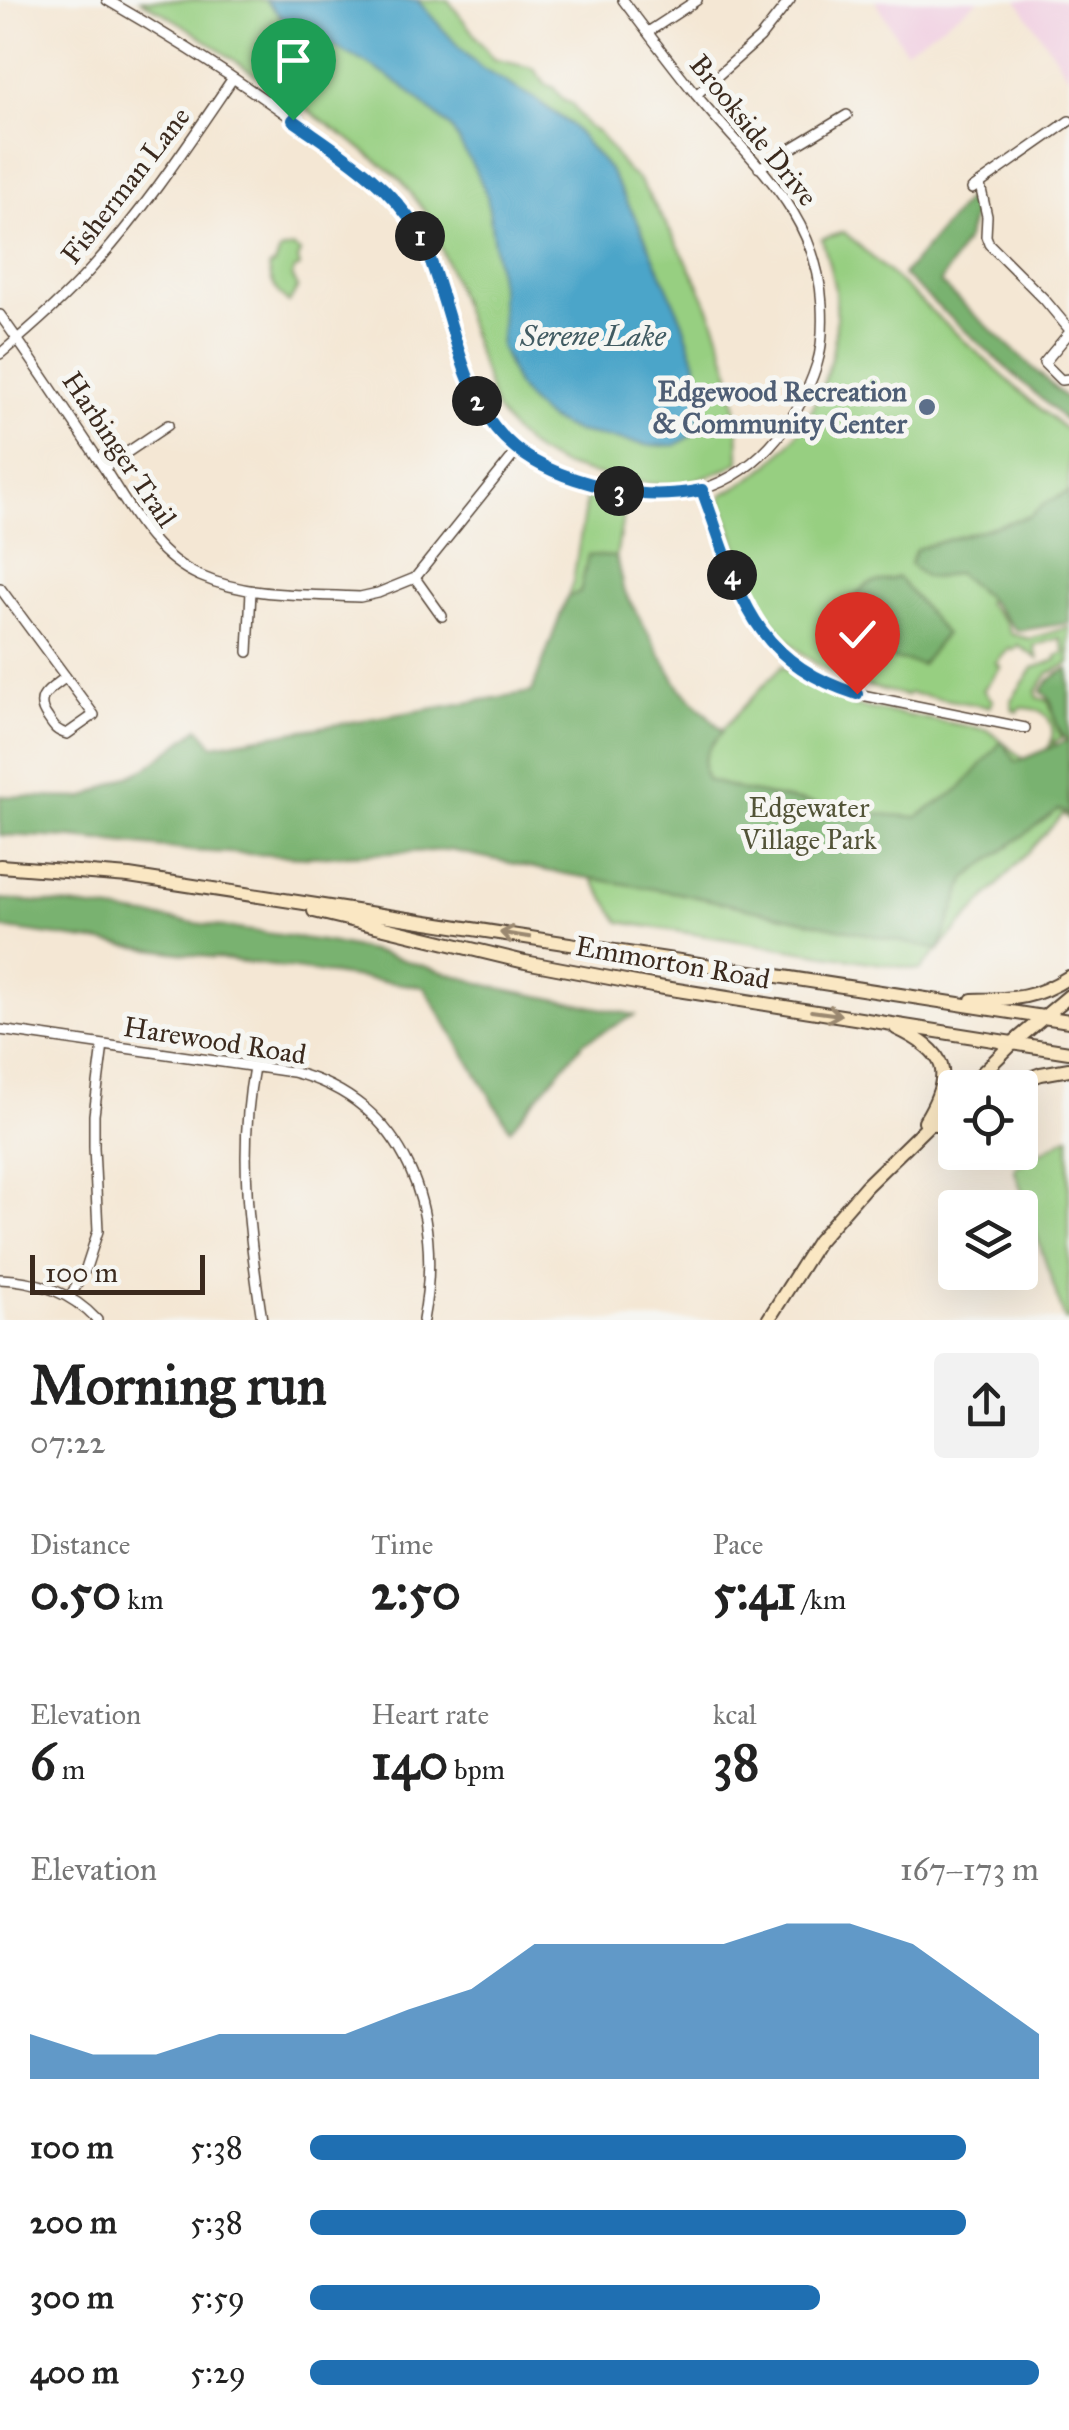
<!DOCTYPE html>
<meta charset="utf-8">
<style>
body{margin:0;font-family:"IM FELL Great Primer",serif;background:#f2f2f2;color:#222;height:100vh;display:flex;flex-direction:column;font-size:38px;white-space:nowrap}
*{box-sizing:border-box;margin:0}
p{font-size:32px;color:#767676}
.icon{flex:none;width:55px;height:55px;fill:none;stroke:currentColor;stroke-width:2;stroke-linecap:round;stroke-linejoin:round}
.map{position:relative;height:1320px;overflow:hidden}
.drawer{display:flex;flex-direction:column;background:#fff;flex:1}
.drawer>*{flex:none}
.tools{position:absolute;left:938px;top:1070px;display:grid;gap:20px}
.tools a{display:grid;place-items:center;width:100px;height:100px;border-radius:10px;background:#fff;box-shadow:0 10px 40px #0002;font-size:50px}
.scale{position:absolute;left:30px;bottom:25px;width:175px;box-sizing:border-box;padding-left:10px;border:5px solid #3b2a1e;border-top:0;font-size:28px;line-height:35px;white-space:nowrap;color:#3b2a1e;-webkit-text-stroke:8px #f6f6f2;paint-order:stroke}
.pin{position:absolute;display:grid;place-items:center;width:85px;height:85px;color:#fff;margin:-102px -42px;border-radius:50% 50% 50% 0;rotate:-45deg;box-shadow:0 0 10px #0007}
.pin .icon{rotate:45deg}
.km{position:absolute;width:50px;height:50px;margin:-25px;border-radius:50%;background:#222;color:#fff;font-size:28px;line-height:50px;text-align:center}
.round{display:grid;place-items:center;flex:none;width:105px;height:105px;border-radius:10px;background:#f2f2f2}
.head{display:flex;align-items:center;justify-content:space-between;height:170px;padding:0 30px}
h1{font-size:55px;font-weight:700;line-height:75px}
.stats{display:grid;grid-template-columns:repeat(3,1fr);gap:15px;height:170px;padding:10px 30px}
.stats div{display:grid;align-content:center}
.stats b{font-size:50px;font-weight:700}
.stats small{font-size:28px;font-weight:400}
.stats p{font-size:28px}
.chart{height:280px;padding:20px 30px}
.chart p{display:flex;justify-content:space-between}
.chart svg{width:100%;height:180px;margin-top:10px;fill:#1f6fb2;opacity:.7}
ul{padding:0 30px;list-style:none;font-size:32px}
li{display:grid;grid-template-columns:160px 120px 1fr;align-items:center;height:75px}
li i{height:25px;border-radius:12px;background:#1f6fb2}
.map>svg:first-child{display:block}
</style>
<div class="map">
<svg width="1069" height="1320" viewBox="0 0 1069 1320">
<rect width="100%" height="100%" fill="#f6f6f2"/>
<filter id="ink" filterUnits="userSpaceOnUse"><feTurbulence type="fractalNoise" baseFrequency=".01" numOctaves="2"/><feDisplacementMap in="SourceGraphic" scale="20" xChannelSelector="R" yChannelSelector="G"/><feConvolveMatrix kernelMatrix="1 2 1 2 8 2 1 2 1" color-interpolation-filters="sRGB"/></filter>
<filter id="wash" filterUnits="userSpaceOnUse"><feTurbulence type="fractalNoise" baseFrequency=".0048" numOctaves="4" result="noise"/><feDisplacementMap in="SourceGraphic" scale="40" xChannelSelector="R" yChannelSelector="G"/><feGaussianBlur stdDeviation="2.25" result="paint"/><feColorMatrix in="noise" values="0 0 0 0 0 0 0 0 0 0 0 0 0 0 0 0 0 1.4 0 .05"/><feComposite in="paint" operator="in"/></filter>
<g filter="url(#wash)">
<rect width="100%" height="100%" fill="#f4e7d4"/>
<path fill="#f1d0e2" d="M875,0H979L905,50Z
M1017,0H1069V77Z"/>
<path fill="#97cf81" stroke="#697c50" stroke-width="2.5" d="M141,0H448L493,59L533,68L546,85L553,87L564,101L571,103L587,126L600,134L627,171L639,180C697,273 740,348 739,461L726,469L698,479L678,484H650L590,473L562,465L536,452L514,433L496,410L456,288L430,218L399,178L350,140L182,24Z
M844,232L1033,403L1069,432V506L986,603L1005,621L1011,634L1030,639L1069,627V664L1049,673L1036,692L1038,698L1048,700C1054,712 1054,725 1062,738L1053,742L1069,754V819L1063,814L920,970L620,922L478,701L532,692L573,582L587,494L626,501L616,557L623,589L679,687L722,730L782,666L802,683L855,706L988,730L1025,760C1030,759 1036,759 1040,756C1055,746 1057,724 1043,713C1037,708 1028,709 1020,707L1018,712L1013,710L1011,700L1033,668L1057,660V656L1065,652L1060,638L1034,646L1038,659L1018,645L1013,650L1010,648L996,663L1001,667L983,690L993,701L989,707L909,693L906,696C882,689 854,685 832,673C759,634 747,571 721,500L722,495C736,487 750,480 762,470C814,430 843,356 835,291C832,273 827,256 822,239Z
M292,247L300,252L298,259L300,267L294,270L292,276L298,287L289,303C276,293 271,283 269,267L275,264L280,251Z
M1069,1136V1320H1065L1014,1168Z"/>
<path fill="#79b26f" stroke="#5a6e46" stroke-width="2.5" d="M967,199L976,205L966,240L940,283L1069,401V424L903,275Z
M1069,492V623L1017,631L984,595L957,573C933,578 929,584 910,564L916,549L1030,516L1047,502Z
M588,555L616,557L623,589L679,687L723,731C710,746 698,760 707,780L746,791L863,813L917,817L961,788L1002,741L1016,762L1066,741C1063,734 1057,727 1055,719C1052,707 1054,699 1041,692C1048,680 1055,674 1069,669V815L1059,809L966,878L939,950L678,893L548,871L450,850L307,857L194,851L74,838L0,835V796L83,798L148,767L199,728L213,745L532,692L567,597L580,592Z
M898,577L945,634L921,665C908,661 894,660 882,655C861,647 836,625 851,602C855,597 861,588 867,585C875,581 888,581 898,577Z
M0,899L63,904L329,942L380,953L494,987L635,1015L584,1042L510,1129L424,987L0,928Z"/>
<path fill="#4ba5c9" stroke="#436874" stroke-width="2.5" d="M265,0H417L459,47L481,68L534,98L571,125L610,171L639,224L682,320L697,366L701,413L691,436L676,445L652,446L577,432L549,420L532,405L517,386L500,346L502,325L500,288L487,196L478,175L451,128L404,87L373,67L282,18Z"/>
</g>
<g filter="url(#ink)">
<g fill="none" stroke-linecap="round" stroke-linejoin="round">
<defs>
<path id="minor" d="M107,0C175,39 240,81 304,127C332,147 363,167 388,192C431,235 443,299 461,355C470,384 479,414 501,436C522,459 549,471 579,480C615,492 652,499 690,492C753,480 798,423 817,364C823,345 823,325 822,305C817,211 752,163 697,96C671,64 647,32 623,0
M648,32L697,0
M696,95L760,38L790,0
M759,168L847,115
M980,185L987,216L986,236L989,244L1044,299L1069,329
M972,189L1069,121
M0,315C35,363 67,413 100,462C128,504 151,555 200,576C250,598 307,594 360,597L378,593L415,578L517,451
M1069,333L1044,363L1061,380L1069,379
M0,354C31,328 63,300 90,270C144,211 188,144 233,78
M104,468L168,425
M702,490C736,584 748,661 857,694L1025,728
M415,578L442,616
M0,588L94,715L67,734C56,731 54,727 48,718C32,697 50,690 66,677
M248,652L251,591
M0,1030L292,1072C408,1101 444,1212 423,1320
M254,1067C238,1152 249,1235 262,1320
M0,1279C37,1280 72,1293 97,1320
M70,1297L86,1268L98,1231L94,1147V1115L103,1045"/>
<path id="secondary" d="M0,866L129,876L1069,1021
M314,911L525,962L652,986L1069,1052
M972,1000C1013,999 1033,1000 1069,977
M896,1028C947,1052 955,1072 925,1121
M967,1088L1014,1042L1069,996
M1002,1088L1041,1074L1069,1069
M935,1124L955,1113
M768,1320L818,1241L866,1186L955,1099"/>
</defs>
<use href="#minor" stroke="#574639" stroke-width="12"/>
<use href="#secondary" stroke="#574639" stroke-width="16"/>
<use href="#minor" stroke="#fff" stroke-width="9"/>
<use href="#secondary" stroke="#fae7c3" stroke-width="12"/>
</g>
<defs><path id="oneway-shaft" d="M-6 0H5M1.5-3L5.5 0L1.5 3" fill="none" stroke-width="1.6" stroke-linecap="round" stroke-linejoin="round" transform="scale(2.5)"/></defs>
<g stroke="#9a8870">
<use href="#oneway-shaft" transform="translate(515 935) rotate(-171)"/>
<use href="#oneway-shaft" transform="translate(826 1013) rotate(8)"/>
</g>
</g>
<g fill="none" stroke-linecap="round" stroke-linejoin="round" filter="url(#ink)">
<defs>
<path id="route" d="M293,120C338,152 387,181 417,230C427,247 433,267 439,286C468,376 474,447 575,479C622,494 654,499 702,490C738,584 746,660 857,694"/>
</defs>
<use href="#route" stroke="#fff" stroke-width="20"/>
<use href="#route" stroke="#1f6fb2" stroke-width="12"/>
</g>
<circle fill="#5c6f8a" stroke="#f6f6f2" stroke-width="4" cx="927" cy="407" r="10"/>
<g text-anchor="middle" stroke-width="10" stroke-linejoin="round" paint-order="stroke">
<g font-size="28" fill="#3b2a1e" stroke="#f6f6f2">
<text transform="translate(754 130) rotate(51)" y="10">Brookside Drive</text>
<text transform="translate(125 185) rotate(-52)" y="10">Fisherman Lane</text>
<text transform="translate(120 449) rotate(56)" y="10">Harbinger Trail</text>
<text transform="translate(673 962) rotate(10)" y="10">Emmorton Road</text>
<text transform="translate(215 1040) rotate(9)" y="10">Harewood Road</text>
</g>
<g font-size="28" font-weight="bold" fill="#4e5e75" stroke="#f6f6f2" text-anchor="end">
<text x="907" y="401">Edgewood Recreation<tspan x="907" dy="32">&amp; Community Center</tspan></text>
</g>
<g font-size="28" fill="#525337" stroke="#f6f6f2">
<text x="809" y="817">Edgewater<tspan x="809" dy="32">Village Park</tspan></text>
</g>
<g font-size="30" font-style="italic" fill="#415b62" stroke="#f6f6f2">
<text x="593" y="346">Serene Lake</text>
</g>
</g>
</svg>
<div class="tools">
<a><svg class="icon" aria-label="locate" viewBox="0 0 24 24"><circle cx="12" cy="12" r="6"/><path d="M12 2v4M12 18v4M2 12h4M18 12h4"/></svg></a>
<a><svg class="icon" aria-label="layers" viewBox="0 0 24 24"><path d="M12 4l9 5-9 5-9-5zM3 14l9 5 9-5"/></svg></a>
</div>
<div class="scale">100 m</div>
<div class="pin" style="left:293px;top:120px;background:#1e9e55"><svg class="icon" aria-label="arrive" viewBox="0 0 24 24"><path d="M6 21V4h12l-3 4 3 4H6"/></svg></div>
<div class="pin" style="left:857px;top:694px;background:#d93025"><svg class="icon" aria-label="check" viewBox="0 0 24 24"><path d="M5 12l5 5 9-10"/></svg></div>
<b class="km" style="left:420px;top:236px">1</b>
<b class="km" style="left:477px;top:401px">2</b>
<b class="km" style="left:619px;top:491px">3</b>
<b class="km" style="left:732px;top:575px">4</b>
</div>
<section class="drawer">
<div class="head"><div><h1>Morning run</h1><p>07:22</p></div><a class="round"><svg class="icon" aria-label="share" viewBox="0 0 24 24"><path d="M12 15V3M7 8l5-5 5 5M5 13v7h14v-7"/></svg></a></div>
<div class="stats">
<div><p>Distance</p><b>0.50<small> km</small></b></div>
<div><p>Time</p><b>2:50</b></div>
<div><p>Pace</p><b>5:41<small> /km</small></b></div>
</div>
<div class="stats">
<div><p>Elevation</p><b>6<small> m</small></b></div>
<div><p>Heart rate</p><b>140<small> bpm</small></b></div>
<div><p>kcal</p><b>38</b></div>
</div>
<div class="chart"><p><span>Elevation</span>167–173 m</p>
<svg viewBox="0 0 160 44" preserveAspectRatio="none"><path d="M0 44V33L10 38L20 38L30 33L40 33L50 33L60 27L70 22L80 11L90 11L100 11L110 11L120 6L130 6L140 11L150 22L160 33V44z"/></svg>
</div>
<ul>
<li><b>100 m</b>5:38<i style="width:90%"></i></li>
<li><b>200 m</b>5:38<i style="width:90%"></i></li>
<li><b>300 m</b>5:59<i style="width:70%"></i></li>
<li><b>400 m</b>5:29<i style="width:100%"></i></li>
</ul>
</section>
